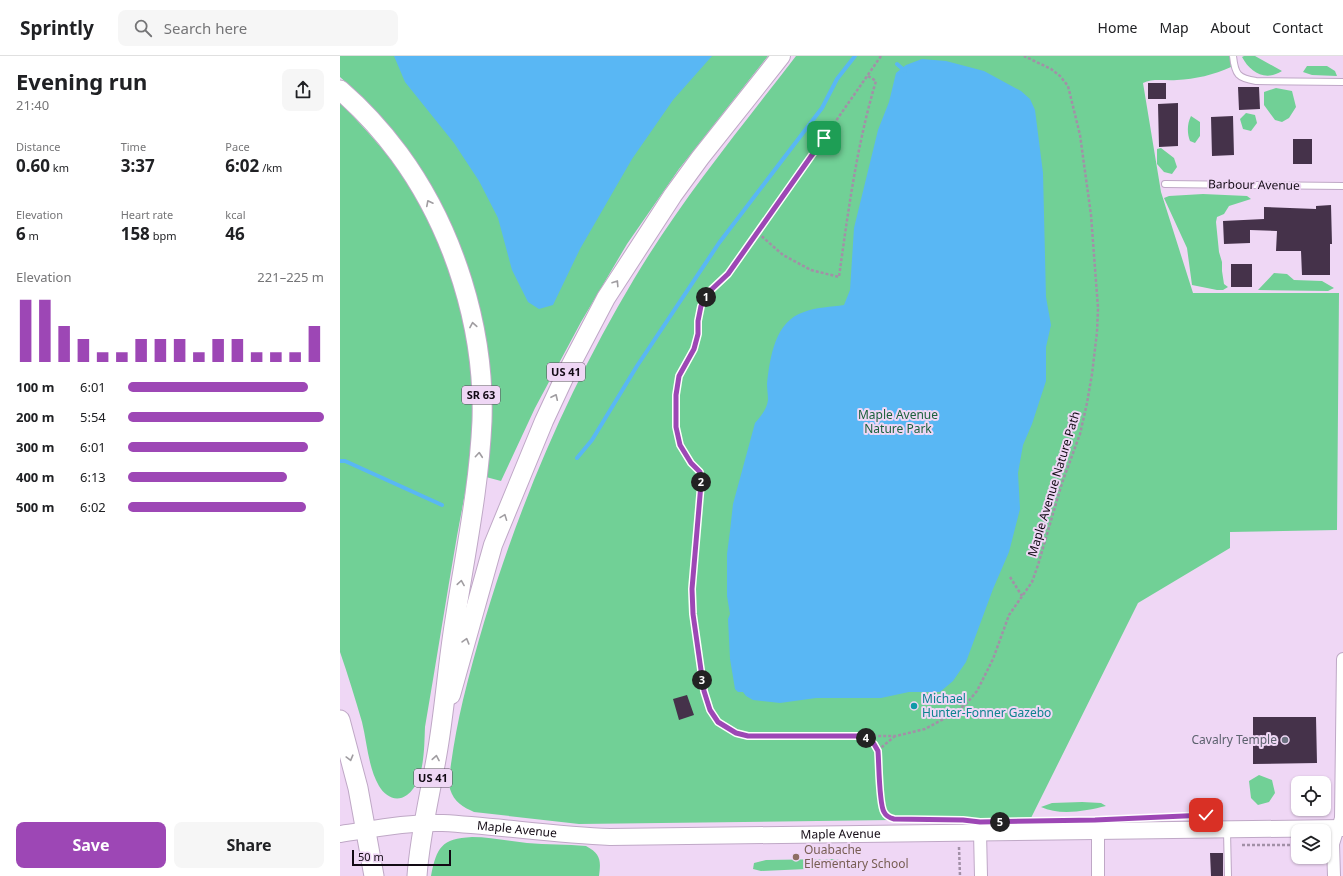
<!DOCTYPE html>
<meta charset="utf-8">
<style>
body{margin:0;font-family:"Noto Sans",sans-serif;background:#f6f6f6;color:#202124;height:100vh;display:flex;flex-direction:column;font-size:15px;white-space:nowrap}
*{box-sizing:border-box;margin:0}
p{font-size:13px;color:#757577}
.icon{flex:none;width:22px;height:22px;fill:none;stroke:currentColor;stroke-width:2;stroke-linecap:round;stroke-linejoin:round}
.map{position:relative;flex:1;overflow:hidden}
.sheet{display:flex;flex-direction:column;background:#fff;width:340px}
.sheet>*{flex:none}
.fabs{position:absolute;left:951px;top:720px;display:grid;gap:8px}
.fabs a{display:grid;place-items:center;width:40px;height:40px;border-radius:8px;background:#fff;box-shadow:0 1px 3px #0004;font-size:20px}
.scale{position:absolute;left:12px;bottom:10px;width:99px;box-sizing:border-box;padding-left:4px;border:2px solid #120a14;border-top:0;font-size:11px;line-height:14px;white-space:nowrap;color:#120a14;-webkit-text-stroke:3px #efd7f5;paint-order:stroke}
.pin{position:absolute;display:grid;place-items:center;width:34px;height:34px;color:#fff;margin:-17px;border-radius:8px;box-shadow:0 2px 6px #0006}
.km{position:absolute;width:20px;height:20px;margin:-10px;border-radius:50%;background:#222;color:#fff;font-size:11px;line-height:20px;text-align:center}
.round{display:grid;place-items:center;flex:none;width:42px;height:42px;border-radius:8px;background:#f6f6f6}
.head{display:flex;align-items:center;justify-content:space-between;height:68px;padding:0 16px}
h1{font-size:22px;font-weight:700;line-height:30px}
.metrics{display:grid;grid-template-columns:repeat(3,1fr);gap:6px;height:68px;padding:4px 16px}
.metrics div{display:grid;align-content:center}
.metrics b{font-size:17px;font-weight:700}
.metrics small{font-size:11px;font-weight:400}
.metrics p{font-size:11px}
.chart{height:112px;padding:8px 16px}
.chart p{display:flex;justify-content:space-between}
.chart svg{width:100%;height:72px;margin-top:4px;stroke:#9d47b5;stroke-width:6}
.action{display:flex;gap:8px;margin-top:auto;padding:8px 16px}
.action a{flex:1;height:46px;border-radius:8px;background:#9d47b5;color:#fff;font-size:16px;font-weight:700;line-height:46px;text-align:center}
.action a+a{background:#f6f6f6;color:#202124}
ul{padding:0 16px;list-style:none;font-size:13px}
li{display:grid;grid-template-columns:64px 48px 1fr;align-items:center;height:30px}
li i{height:10px;border-radius:5px;background:#9d47b5}
header{display:flex;align-items:center;gap:24px;box-sizing:border-box;height:56px;padding:0 20px;background:#fff;border-bottom:1px solid #e0e0e0}
header strong{font-size:19px}
nav{display:flex;gap:22px;margin-inline-start:auto;font-size:14px}
.search{width:280px;height:36px;background:#f6f6f6;display:flex;align-items:center;gap:10px;box-sizing:border-box;padding:0 14px;border-radius:8px;color:#757577;font-size:15px}
main{display:flex;flex:1;min-height:0}
.map>svg:first-child{display:block}
</style>
<header>
<strong>Sprintly</strong>
<div class="search"><svg class="icon" aria-label="search" viewBox="0 0 24 24"><circle cx="10" cy="10" r="6"/><path d="M15 15l6 6"/></svg>Search here</div>
<nav><a>Home</a><a>Map</a><a>About</a><a>Contact</a></nav>
</header>
<main>
<section class="sheet">
<div class="head"><div><h1>Evening run</h1><p>21:40</p></div><a class="round"><svg class="icon" aria-label="share" viewBox="0 0 24 24"><path d="M12 15V3M7 8l5-5 5 5M5 13v7h14v-7"/></svg></a></div>
<div class="metrics">
<div><p>Distance</p><b>0.60<small> km</small></b></div>
<div><p>Time</p><b>3:37</b></div>
<div><p>Pace</p><b>6:02<small> /km</small></b></div>
</div>
<div class="metrics">
<div><p>Elevation</p><b>6<small> m</small></b></div>
<div><p>Heart rate</p><b>158<small> bpm</small></b></div>
<div><p>kcal</p><b>46</b></div>
</div>
<div class="chart"><p><span>Elevation</span>221–225 m</p>
<svg viewBox="0 0 160 44" preserveAspectRatio="none"><path d="M5 44V6M15 44V6M25 44V22M35 44V30M45 44V38M55 44V38M65 44V30M75 44V30M85 44V30M95 44V38M105 44V30M115 44V30M125 44V38M135 44V38M145 44V38M155 44V22"/></svg>
</div>
<ul>
<li><b>100 m</b>6:01<i style="width:92%"></i></li>
<li><b>200 m</b>5:54<i style="width:100%"></i></li>
<li><b>300 m</b>6:01<i style="width:92%"></i></li>
<li><b>400 m</b>6:13<i style="width:81%"></i></li>
<li><b>500 m</b>6:02<i style="width:91%"></i></li>
</ul>
<div class="action"><a>Save</a><a>Share</a></div>
</section>
<div class="map">
<svg width="1003" height="820" viewBox="0 0 1003 820">
<rect width="100%" height="100%" fill="#efd7f5"/>
<path fill="#71d096" d="M0,0H428L339,113L287,188L241,266L195,352L161,425L146,421L138,251L41,62L19,38L0,21Z
M456,0H890L891,11C874,19 855,23 837,24C825,25 813,22 803,27L821,136L853,237H999L997,474L890,476V492L798,547L689,766C643,766 597,764 551,764L239,768L134,756C123,751 114,746 110,733C108,724 110,716 111,708C114,686 118,665 123,644C159,497 216,353 294,223C341,144 400,73 456,0Z
M904,0H915L942,15C925,26 910,16 902,1Z
M967,10H987L995,15L997,20L972,19L963,16Z
M936,32L952,35L956,51L949,62L942,66L935,64L924,49V36Z
M0,47C29,76 57,107 77,143C114,206 136,291 134,364C133,403 124,441 117,480C106,543 96,607 85,671C84,692 85,726 67,739C56,747 45,740 39,730C28,711 27,686 22,666C15,642 8,619 0,596Z
M906,57L915,59L917,67L911,75L903,73L900,63Z
M851,60L860,66V80L855,87L850,85C847,77 847,68 851,60Z
M821,92L834,102L837,111L832,118L824,116L817,108V93Z
M863,138L907,140L911,143L889,150L884,158L877,161L876,166L879,196L882,206V215L884,228L888,231L883,234H877L852,229L847,192L824,142L829,140Z
M934,217L947,218L954,224L982,225L994,232L988,235L918,234Z
M919,719L932,724L935,737L929,746L918,749L911,742L909,725Z
M742,746L761,747L766,750C746,755 720,760 701,751L712,747Z
M132,781C150,781 169,785 187,787C207,789 227,788 246,790C261,798 261,805 259,820H91C97,791 101,783 132,781Z
M491,803L503,804L501,809L489,812L421,815L413,813L414,807L426,804Z"/>
<path fill="#59b7f4" d="M54,0H372L333,44L292,103L240,193L213,249L199,253L188,246L172,214L158,162L139,125L114,87L65,26Z
M582,3L606,5L644,15L681,35L690,43L695,54L703,117L706,241L711,269L706,291V325L692,368L683,389L678,417L680,453L669,496L653,533L626,606L613,625L600,636H569L541,642H476L440,647L413,644L406,640L403,636H398L395,633L390,603L388,563L390,558L387,540V498L390,475L393,448L415,367C421,360 427,353 428,344C428,338 427,333 427,328C430,301 435,265 464,256C477,251 491,251 504,249L510,234L514,172L538,74L549,46L556,17L566,9Z"/>
<g fill="none" stroke-linecap="round" stroke-linejoin="round">
<path stroke="#59b7f4" stroke-width="4" d="M557,8L565,15
M237,402L252,384L297,310L379,187L482,52L497,23L515,0
M0,405H5L102,449"/>
</g>
<path fill="#45324a" d="M808,27H826V43H808Z
M898,31H919L920,53L899,54Z
M838,47V90L819,91L818,48Z
M893,60L894,99L872,100L871,61Z
M953,83H972V108H953Z
M991,149L992,188H990V219H962L961,195H936L937,175L910,174V187L884,188L883,165L924,163V151L976,153V150Z
M891,208H912V231H891Z
M347,639L354,659L339,664L333,643Z
M913,661H976L977,707L913,708Z
M870,797H883V820H871Z"/>
<g fill="none" stroke-linecap="round" stroke-linejoin="round">
<defs>
<path id="service" d="M893,0C895,19 898,22 916,25L1003,26
M825,128L1003,130
M887,775L888,820"/>
<path id="minor" d="M758,775V820
M640,776L641,820
M994,820L993,788L1001,762L1003,603"/>
<g id="secondary">
<path id="s1" d="M0,778C34,773 68,766 103,767C158,770 214,779 270,781L1003,772"/>
</g>
<path id="primary" d="M111,639L153,489L204,365L225,320L266,242L333,139L360,102L441,0"/>
<path id="trunk" d="M0,34C22,53 42,75 59,98C114,173 145,273 142,365C139,432 125,498 115,564C108,606 105,650 98,692C91,735 80,777 77,820
M0,664L18,732L34,820"/>
</defs>
<use href="#service" stroke="#bfa8c6" stroke-width="8"/>
<use href="#minor" stroke="#bfa8c6" stroke-width="14"/>
<use href="#secondary" stroke="#bfa8c6" stroke-width="18"/>
<use href="#primary" stroke="#bfa8c6" stroke-width="20"/>
<use href="#trunk" stroke="#bfa8c6" stroke-width="21"/>
<path stroke="#a290a7" stroke-width="2.5" stroke-dasharray="3 2" stroke-linecap="butt" d="M541,0L418,177L388,218L371,234L361,249L358,265V277L354,293L339,320L337,339L336,371L340,389L351,407L360,416L361,429L352,533L353,558L364,635L370,654L378,666L396,677L408,680H556L585,673L611,659L626,648L637,635L653,603L669,559L692,526L698,509L722,427L740,378L747,347L752,318L757,276L758,252L751,159L740,79L728,30L720,20L711,13L684,0
M418,177L443,199L471,214L499,221C508,156 517,88 536,25L528,20
M670,521L682,540
M524,680L534,688L538,695L542,748L544,756L552,762
M538,695L543,690L555,680
M902,789H958
M619,791L620,820"/>
<use href="#service" stroke="#fff" stroke-width="6"/>
<use href="#minor" stroke="#fff" stroke-width="12"/>
<use href="#secondary" stroke="#fff" stroke-width="16"/>
<use href="#primary" stroke="#fff" stroke-width="18"/>
<use href="#trunk" stroke="#fff" stroke-width="19"/>
</g>
<defs><path id="oneway-chevron" d="M-2-3.5L2.5 0L-2 3.5" fill="none" stroke-width="1.6" stroke-linecap="round" stroke-linejoin="round"/></defs>
<g stroke="#a09da1">
<use href="#oneway-chevron" transform="translate(89 147) rotate(-117)"/>
<use href="#oneway-chevron" transform="translate(276 227) rotate(-57)"/>
<use href="#oneway-chevron" transform="translate(133 269) rotate(-100)"/>
<use href="#oneway-chevron" transform="translate(215 341) rotate(-65)"/>
<use href="#oneway-chevron" transform="translate(139 399) rotate(-85)"/>
<use href="#oneway-chevron" transform="translate(164 461) rotate(-69)"/>
<use href="#oneway-chevron" transform="translate(121 527) rotate(-81)"/>
<use href="#oneway-chevron" transform="translate(126 585) rotate(-74)"/>
<use href="#oneway-chevron" transform="translate(10 702) rotate(75)"/>
<use href="#oneway-chevron" transform="translate(96 702) rotate(-80)"/>
</g>
<g fill="none" stroke-linecap="round" stroke-linejoin="round">
<defs>
<path id="route" d="M484,82L388,218L371,234L361,250L358,265V278L354,293L339,320L336,339V371L340,389L351,407L360,416L361,428L352,533L353,558L364,635L370,654L378,666L396,677L408,680H524L534,688L538,695C539,707 539,748 544,756C546,760 550,762 554,763L623,764L640,766L755,764L866,759"/>
</defs>
<use href="#route" stroke="#fff" stroke-width="8"/>
<use href="#route" stroke="#9d47b5" stroke-width="5"/>
</g>
<circle fill="#0f9aa8" stroke="#efd7f5" stroke-width="1.5" cx="574" cy="650" r="4"/>
<circle fill="#6b7280" stroke="#efd7f5" stroke-width="1.5" cx="945" cy="684" r="4"/>
<circle fill="#8d6e63" stroke="#efd7f5" stroke-width="1.5" cx="456" cy="801" r="4"/>
<g text-anchor="middle" stroke-width="4" stroke-linejoin="round" paint-order="stroke">
<g fill="#efd7f5" stroke="#544858" stroke-width="1">
<rect x="207" y="307" width="38" height="18" rx="3"/>
<rect x="122" y="330" width="38" height="18" rx="3"/>
<rect x="74" y="713" width="38" height="18" rx="3"/>
</g>
<g font-size="11" font-weight="bold" fill="#120a14">
<text x="226" y="320">US 41</text>
<text x="141" y="343">SR 63</text>
<text x="93" y="726">US 41</text>
</g>
<g font-size="12" fill="#120a14" stroke="#efd7f5">
<text transform="translate(914 129) rotate(1)" y="4">Barbour Avenue</text>
<text transform="translate(714 428) rotate(-73)" y="4">Maple Avenue Nature Path</text>
<text dy="4" stroke="none"><textPath href="#s1" startOffset="178">Maple Avenue</textPath></text>
<text dy="4" stroke="none"><textPath href="#s1" startOffset="502">Maple Avenue</textPath></text>
</g>
<g font-size="12" fill="#1b613c" stroke="#efd7f5">
<text x="558" y="363">Maple Avenue<tspan x="558" dy="14">Nature Park</tspan></text>
</g>
<g font-size="12" fill="#0d838f" stroke="#efd7f5" text-anchor="start">
<text x="582" y="647">Michael<tspan x="582" dy="14">Hunter-Fonner Gazebo</tspan></text>
</g>
<g font-size="12" fill="#5b616d" stroke="#efd7f5" text-anchor="end">
<text x="937" y="688">Cavalry Temple</text>
</g>
<g font-size="12" fill="#785e54" stroke="#efd7f5" text-anchor="start">
<text x="464" y="798">Ouabache<tspan x="464" dy="14">Elementary School</tspan></text>
</g>
</g>
</svg>
<div class="fabs">
<a><svg class="icon" aria-label="locate" viewBox="0 0 24 24"><circle cx="12" cy="12" r="6"/><path d="M12 2v4M12 18v4M2 12h4M18 12h4"/></svg></a>
<a><svg class="icon" aria-label="layers" viewBox="0 0 24 24"><path d="M12 4l9 5-9 5-9-5zM3 14l9 5 9-5"/></svg></a>
</div>
<div class="scale">50 m</div>
<div class="pin" style="left:484px;top:82px;background:#1e9e55"><svg class="icon" aria-label="arrive" viewBox="0 0 24 24"><path d="M6 21V4h12l-3 4 3 4H6"/></svg></div>
<div class="pin" style="left:866px;top:759px;background:#d93025"><svg class="icon" aria-label="check" viewBox="0 0 24 24"><path d="M5 12l5 5 9-10"/></svg></div>
<b class="km" style="left:366px;top:241px">1</b>
<b class="km" style="left:361px;top:426px">2</b>
<b class="km" style="left:362px;top:624px">3</b>
<b class="km" style="left:526px;top:682px">4</b>
<b class="km" style="left:660px;top:766px">5</b>
</div>
</main>
